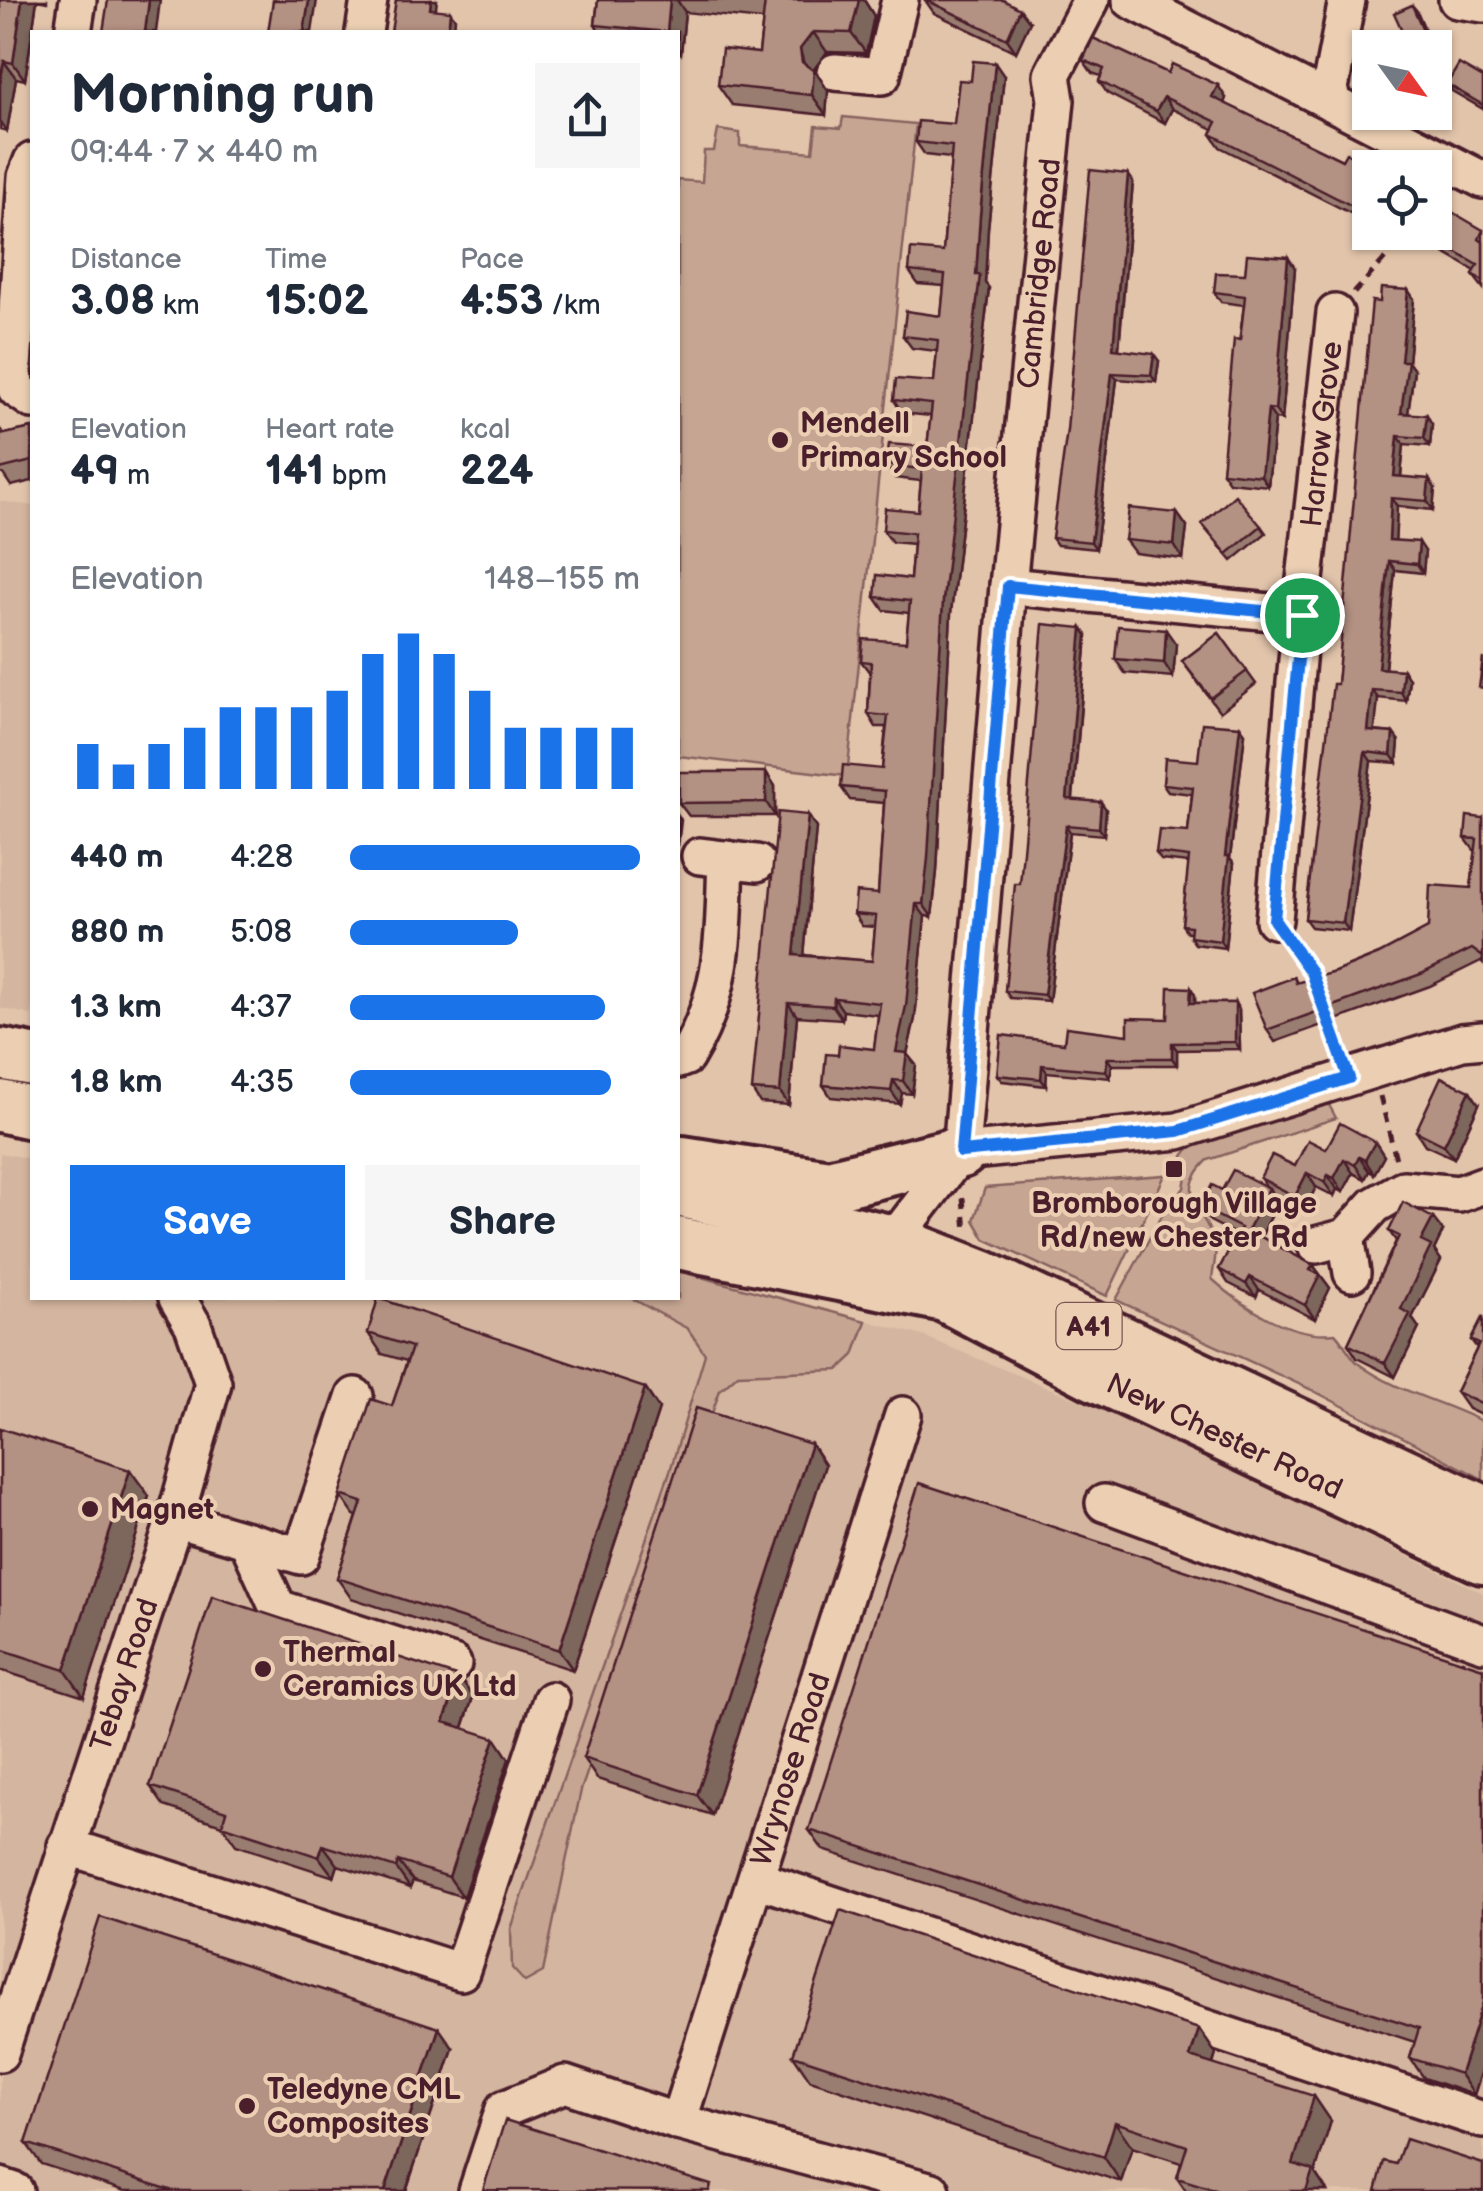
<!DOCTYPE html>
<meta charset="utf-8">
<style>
body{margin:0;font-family:"Balsamiq Sans",sans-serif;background:#f6f6f7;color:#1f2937;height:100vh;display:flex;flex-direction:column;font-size:38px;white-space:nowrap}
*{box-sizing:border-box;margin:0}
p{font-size:32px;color:#747a83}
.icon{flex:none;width:55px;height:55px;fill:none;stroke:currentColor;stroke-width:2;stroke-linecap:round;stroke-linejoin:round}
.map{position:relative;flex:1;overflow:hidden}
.panel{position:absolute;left:30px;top:30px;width:650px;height:1270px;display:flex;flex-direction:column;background:#fff;border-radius:0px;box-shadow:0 2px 8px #0004}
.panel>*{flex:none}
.needle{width:65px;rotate:123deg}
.controls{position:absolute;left:1352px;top:30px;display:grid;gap:20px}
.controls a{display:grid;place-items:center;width:100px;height:100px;border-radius:0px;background:#fff;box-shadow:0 2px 8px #0004;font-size:50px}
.pin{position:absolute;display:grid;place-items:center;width:85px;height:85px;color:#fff;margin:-42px;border:5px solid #fff;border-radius:50%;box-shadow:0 2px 10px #0007}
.round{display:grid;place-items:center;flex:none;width:105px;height:105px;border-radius:0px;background:#f6f6f7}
.summary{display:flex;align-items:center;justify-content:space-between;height:170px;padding:0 40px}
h1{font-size:55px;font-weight:700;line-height:75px}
.metrics{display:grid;grid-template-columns:repeat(3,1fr);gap:15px;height:170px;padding:10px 40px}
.metrics div{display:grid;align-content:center}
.metrics b{font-size:42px;font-weight:700}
.metrics small{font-size:28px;font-weight:400}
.metrics p{font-size:28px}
.chart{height:280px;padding:20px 40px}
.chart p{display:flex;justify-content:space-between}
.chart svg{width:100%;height:180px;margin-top:10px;stroke:#1a73e8;stroke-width:6}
.action{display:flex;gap:20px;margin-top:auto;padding:20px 40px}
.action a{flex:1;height:115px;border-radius:0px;background:#1a73e8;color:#fff;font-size:40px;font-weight:700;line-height:115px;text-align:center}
.action a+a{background:#f6f6f7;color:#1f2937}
ul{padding:0 40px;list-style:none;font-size:32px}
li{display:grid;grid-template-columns:160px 120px 1fr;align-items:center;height:75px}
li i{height:25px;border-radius:12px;background:#1a73e8}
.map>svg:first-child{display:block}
</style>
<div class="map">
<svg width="1483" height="2191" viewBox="0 0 1483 2191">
<rect width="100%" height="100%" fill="#e2c4ab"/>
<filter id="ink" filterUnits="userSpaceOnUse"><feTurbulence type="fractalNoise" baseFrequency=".01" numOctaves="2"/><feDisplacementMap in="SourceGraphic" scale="20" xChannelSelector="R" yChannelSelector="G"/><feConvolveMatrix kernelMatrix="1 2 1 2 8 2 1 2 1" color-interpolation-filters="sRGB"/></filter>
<g filter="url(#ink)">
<path fill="#d4b59f" d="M0,501L32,506V1015L0,1008Z
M0,1153L32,1159V1298H678V1271L690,1272L923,1336L1139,1425L1483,1593V2191H0Z"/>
<path fill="#c6a693" stroke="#88625f" stroke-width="2.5" d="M843,117L916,124L847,776L678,756V180L702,182L704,151H714L718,130L740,133V146L813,152L816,126L841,128Z
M1328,1103L1336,1118L1208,1160C1171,1196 1208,1211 1215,1246C1217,1256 1213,1269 1212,1279C1244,1308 1291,1338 1335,1333C1344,1342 1350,1357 1359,1364C1396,1392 1442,1401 1483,1422V1479L1312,1390L1116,1300L1161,1217L1184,1188L1187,1170L1183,1156L1193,1143Z
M1165,1175L1107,1296L985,1239L974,1220L985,1188Z
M678,1271L866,1321L854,1355L838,1370L738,1374L720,1390L581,1790L543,1972L525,1982L512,1968L511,1929L670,1471L705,1354L688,1329L631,1298H678Z"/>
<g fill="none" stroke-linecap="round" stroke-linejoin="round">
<defs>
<g id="minor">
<path d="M1131,0L1483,180"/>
<path d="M1457,0L1483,4"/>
<path d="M73,32L78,0"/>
<path d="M364,32L369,0"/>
<path d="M835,72L882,76L900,0"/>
<path d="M1328,99L1347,0"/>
<path d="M32,161L26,177L13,367L16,389L32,400"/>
<path d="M1008,586L1301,615L1274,920"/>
<path id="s1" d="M1301,615L1335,313"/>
<path d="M700,856L757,863"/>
<path d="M678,1060L686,1057C726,991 723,933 726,859"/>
<path id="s2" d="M961,1152L1008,586L1056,100L1052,75L1091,0"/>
<path d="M1346,1237L1352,1273"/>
<path d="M1316,1245L1346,1237L1375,1205L1403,1189L1459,1194L1483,1185"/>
<path d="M875,1251L893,1241L961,1152L1178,1131L1462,1042L1483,1040"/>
<path d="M1104,1503L1483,1643"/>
<path d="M175,1519L301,1556L355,1396"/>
<path d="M247,1540L278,1608L453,1664"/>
<path d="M66,1846L461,1972L551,1700"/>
<path d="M756,1879L1483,2120"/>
<path id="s3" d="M0,2053L175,1519L213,1383L193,1325L177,1298"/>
<path id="s4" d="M678,2122L903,1415"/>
<path d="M0,2186L15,2191"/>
<path d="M477,2191L504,2109L565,2084L678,2122L932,2191"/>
</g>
<g id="highway">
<path d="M0,1054L32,1060"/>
<path d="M0,1106L32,1113"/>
<path d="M682,1162L829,1185L961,1152"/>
<path d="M678,1191L893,1241L982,1276L1483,1511"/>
<path id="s5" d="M678,1243L945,1296L1093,1374L1483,1558"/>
</g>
</defs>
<use href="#minor" stroke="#4a1f2b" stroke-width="42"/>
<use href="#highway" stroke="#4a1f2b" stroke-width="58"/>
<path stroke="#4a1f2b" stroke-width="5" stroke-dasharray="10 8" stroke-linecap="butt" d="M1354,293L1409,232
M1291,944L1315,980
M1329,1019L1340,1051
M1380,1096L1397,1163
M963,1198L966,1231"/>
<use href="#minor" stroke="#eccfb3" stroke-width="35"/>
<use href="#highway" stroke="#eccfb3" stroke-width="50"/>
</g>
<path fill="#9a7d71" stroke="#4a1f2b" stroke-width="2.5" d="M0,0H47V2L37,0L25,80L16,78L7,131L0,129Z
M598,0H864L874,16L866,53L827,52L814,69L828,91L826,115L732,105L718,85L759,53L763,20L685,12L681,53H678V32H600L595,25Z
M925,0L1030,22L1016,52L934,13Z
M1435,52L1441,66L1435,68Z
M1083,60L1168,73L1226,98L1224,103L1342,160L1370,168V223L1220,147L1211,134L1213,129L1172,109L1165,123L1107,93L1099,81L1101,76L1092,73Z
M1004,76L988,228L985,283L989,288L951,613L937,871L932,917L925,916L915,1018L907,1054L916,1065L912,1094L902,1093L900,1104L831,1097L823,1085L838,1055L874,1049L878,1015L843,1011L842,1019L797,1016L789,1105L760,1103L752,1090L808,815L816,828L804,955L872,961L875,927L862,926L854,914L878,894L884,803L850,800L841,787L882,769L886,727H876L868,714L870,673L861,661L906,642L909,613L884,610L875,597L910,579L913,544L892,542L883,530L918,511L921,481L895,478L886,465L927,447L931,416L902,413L894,400L934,382L937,351L912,348L903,336L941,316L944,286L918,284L909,271L943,252L951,158L925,155L916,142L954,124L971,81Z
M1483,78V109L1452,91L1447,84Z
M1133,181L1119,350L1159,361L1156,382L1117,379L1096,549L1057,545L1052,538Z
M1483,230V288L1473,275L1475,271L1436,248L1426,232Z
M1295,268L1282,420L1275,419L1268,486L1229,482L1222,472L1244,305L1221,302L1214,292L1245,274Z
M1408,290L1414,299L1408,362L1414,370L1408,413L1432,424L1430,446L1404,444L1401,477L1435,488L1433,510L1397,506L1395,540L1425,551L1423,573L1395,570L1385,669L1409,679L1406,701L1378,698L1374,731L1393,733L1399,741L1397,763L1371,761L1349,931L1311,927L1305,919L1337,684L1380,302Z
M32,428V481L11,486L3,474L0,473V429L4,434Z
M1177,513L1187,527L1183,559L1135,553L1125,540Z
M1261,526L1266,533L1232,561L1207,531Z
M1082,628L1087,635L1073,799L1106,809L1104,835L1070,832L1049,1001L1010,998L1005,991L1020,884Z
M1219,633L1256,684L1220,712L1182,661Z
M1176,644L1173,677L1125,673L1115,659Z
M1240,726L1245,733L1230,858L1234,863L1225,948L1195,944L1190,937L1191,932H1187L1182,925L1189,863L1161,860L1156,853L1188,832L1192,794L1168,791L1163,784L1198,761Z
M766,772L775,786V816H689L679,803Z
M1483,818V963L1481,961L1430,986L1275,1042L1267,1030L1294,977L1297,983L1335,972L1379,954L1428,928L1471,888L1476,850H1474L1465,838Z
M1191,988L1195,995V1003H1235L1239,1010L1240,1049L1177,1050V1065H1112L1110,1078L1047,1072L1046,1086L1002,1081L997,1075L1128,1035L1168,1019Z
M1479,1104L1454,1158L1425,1145L1416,1131Z
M1375,1142L1384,1156L1374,1174L1369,1171L1365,1179L1353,1173L1343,1192L1337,1189L1334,1196L1316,1187L1305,1209L1271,1192L1278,1202L1261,1237L1313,1265L1330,1288L1315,1319L1259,1290L1256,1297L1228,1283L1219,1269L1237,1235L1210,1221L1200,1207L1222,1190L1267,1187L1260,1178L1295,1166L1326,1149Z
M1389,1231H1443L1434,1250L1441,1260L1412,1318L1419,1328L1395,1377L1357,1358L1348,1344L1396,1241Z
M1483,1316V1416L1468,1409L1456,1392L1477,1348L1471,1340Z
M368,1333L645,1388L659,1409L573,1670L351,1598L337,1578L357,1516L354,1515L340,1495L392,1406L407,1361L382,1354Z
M0,1428L149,1496L84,1697L0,1670Z
M811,1444L825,1465L712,1815L597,1779L583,1758Z
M1483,1668V2067L1474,2095L1424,2078L1410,2058L1415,2042L823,1850L809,1830Z
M473,1697L463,1728L509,1759L463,1897L413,1881L410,1888L338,1865L334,1877L236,1845L222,1825L164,1806L150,1786Z
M453,2048L406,2191H125L41,2164L26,2143Z
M1216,2054L1213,2065L1331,2121L1315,2173L1327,2191H1186L1177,2178L1181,2163L1132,2147L1121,2182L810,2080L793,2055Z"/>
<path fill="#7d665c" stroke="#4a1f2b" stroke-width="2.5" d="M22,0H37L25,80L13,63Z
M149,0H160L156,32H145Z
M309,0H317L312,32H304Z
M431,0H437L435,16L430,9Z
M670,0H677L685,12L681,53L678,48V32H667Z
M852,0H864L874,16L866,53L851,33Z
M1412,5L1417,11L1433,48H1431Z
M1020,9L1030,22L1016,52L1007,39Z
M450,11L455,18L454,32H448Z
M813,32L827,52L814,69L828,91L826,115L812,95L800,49Z
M4,61L16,78L7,131L0,121V83Z
M995,63L1004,76L988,228L985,283L989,288L951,613L937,871L932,917L923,904L943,600L976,275L980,215Z
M1218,85L1226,98L1221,110L1212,97Z
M1164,97L1172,109L1165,123L1156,111Z
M1128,174L1133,181L1118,356L1113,349Z
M1288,257L1295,268L1282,420L1275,410Z
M1408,290L1414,299L1408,362L1414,370L1407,421L1401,413V361Z
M1154,354L1159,361L1156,382L1151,375Z
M1112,373L1117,379L1096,549L1091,542Z
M1268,409L1275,419L1268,486L1261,476Z
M1427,415L1432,424L1430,446L1424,438Z
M1398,436L1404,444L1400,484L1394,476Z
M1429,479L1435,488L1433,510L1427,501Z
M1391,498L1397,506L1395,548L1389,540Z
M1177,513L1187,527L1183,559L1174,545Z
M1419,542L1425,551L1423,573L1417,564Z
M1389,561L1395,570L1384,677L1378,668Z
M1082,628L1087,635L1072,806L1067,799Z
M1166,630L1176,644L1173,677L1164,663Z
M1403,670L1409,679L1406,701L1401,692Z
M1372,690L1378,698L1374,739L1368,731Z
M1240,726L1245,733L1230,858L1234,863L1225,948L1220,941L1225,856Z
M1393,733L1399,741L1397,763L1391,755Z
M1365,752L1371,761L1349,931L1343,923Z
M766,772L775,786V816L766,802Z
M1101,802L1106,809L1104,835L1099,828Z
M678,815L681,820L678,846Z
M808,815L816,828L803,967L794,955Z
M1066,825L1070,832L1049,1001L1044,995Z
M916,904L925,916L915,1018L907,1054L916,1065L912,1094L903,1081L896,1052Z
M1191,988L1195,995V1010L1190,1003Z
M834,998L843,1011L842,1019L833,1006Z
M788,1003L797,1016L789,1105L780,1092Z
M1235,1003L1239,1010L1240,1049L1235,1042Z
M1172,1043L1177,1050V1065L1172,1058Z
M1107,1058L1112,1065L1110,1078L1106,1071Z
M1042,1065L1047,1072L1046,1086L1041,1079Z
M893,1080L902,1093L900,1104L891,1091Z
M1470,1091L1479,1104L1454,1158L1444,1145Z
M1375,1142L1384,1156L1374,1174L1365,1160Z
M1359,1157L1369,1171L1365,1179L1355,1165Z
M1344,1159L1353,1173L1343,1192L1334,1178Z
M1307,1173L1316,1187L1305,1209L1295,1196Z
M1328,1175L1337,1189L1334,1196L1324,1182Z
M1269,1188L1278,1202L1258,1243L1248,1230Z
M1433,1218L1443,1231L1434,1250L1441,1260L1412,1318L1419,1328L1395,1377L1385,1363L1421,1241Z
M1313,1265L1330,1288L1315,1319L1305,1305L1310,1270Z
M1250,1277L1259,1290L1256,1297L1246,1284Z
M645,1388L659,1409L573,1670L559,1650Z
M811,1444L825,1465L712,1815L697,1795Z
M130,1470L149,1496L84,1697L65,1670Z
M459,1677L473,1697L458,1742L444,1722Z
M495,1738L509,1759L463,1897L449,1877Z
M323,1845L338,1865L334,1877L319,1857Z
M398,1861L413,1881L410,1888L396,1868Z
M1483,2002V2067L1474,2095L1460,2074Z
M439,2028L453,2048L406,2191H385Z
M1199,2029L1216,2054L1207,2082L1190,2057Z
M1314,2096L1331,2121L1315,2173L1327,2191H1306L1293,2164Z
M1115,2122L1132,2147L1121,2182L1104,2157Z"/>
<path fill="#b39183" stroke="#4a1f2b" stroke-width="2.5" d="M0,0H22L13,63L4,61L0,83Z
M108,0H149L145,32H103Z
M273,0H309L304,32H268Z
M396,0H431L430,9L450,11L448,32L428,29L427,32H391Z
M598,0H670L667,32L595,25Z
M756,0H859L851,33L813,32L800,49L802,62L814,71L812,95L718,85L722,49L759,53L765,1Z
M926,0H1003L1020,9L1007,39Z
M1412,5L1431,48H1410L1394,13Z
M1093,38L1168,73L1172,64L1218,85L1212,97L1342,160L1346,153L1373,168H1370V215L1211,134L1217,122L1164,97L1156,111L1099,81L1104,69L1083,60Z
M973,61L995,63L980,215L976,275H980L943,600L928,858L923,904H916L906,1006L896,1052L907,1053L903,1081L893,1080L891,1091L823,1085L826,1054L838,1055L839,1045L874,1049L880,1003L834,998L833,1006L788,1003L780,1092L752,1090L778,812L808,815L794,955L872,961L876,916L854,914L856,892L878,894L885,791L841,787L843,765L882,769L888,716L868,714L871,662L861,661L863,639L906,642L910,601L875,597L877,575L910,579L914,533L883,530L885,508L918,511L922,469L886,465L889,444L927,447L932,404L894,400L895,389L896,379L934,382L938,340L903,336L906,311L941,316L945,275L909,271L911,249L943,252L952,146L916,142L918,121L954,124L959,80L971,81Z
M1459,64L1483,78V105L1447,84Z
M1090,170L1128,174L1113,349L1154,354L1151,375L1112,373L1091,542L1052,538L1067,430Z
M1435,202L1483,230L1479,239L1483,242V281L1473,275L1478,265L1427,236L1429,232H1435Z
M1247,254L1288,257L1275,410L1268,409L1261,476L1222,472L1234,339L1240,340L1245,296L1214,292L1216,273L1245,274Z
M1381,288L1408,290L1401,361H1408L1401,413L1427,415L1424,438L1398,436L1394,476L1429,479L1427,501L1391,498L1389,540L1419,542L1417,564L1389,561L1378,668L1403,670L1401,692L1372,690L1368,731L1393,733L1391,755L1365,752L1343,923L1305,919L1333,684H1337L1372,301L1380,302Z
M32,428V461L0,469V435Z
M1235,495L1261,526L1227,554L1202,524Z
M1129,508L1177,513L1174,545L1125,540Z
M1043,624L1082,628L1067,799L1101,802L1099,828L1066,825L1044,995L1005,991L1015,884H1020L1024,840Z
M1118,626L1166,630L1164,663L1115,659Z
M1219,633L1247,671L1211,698L1182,661Z
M1483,658V689L1479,688Z
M1202,723L1240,726L1225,856H1229L1220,941L1190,937L1191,926L1182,925L1189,857L1156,853L1159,830L1188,832L1193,787L1163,784L1165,758L1198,761Z
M679,772H766V802L679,803Z
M1467,816L1483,818V957L1472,949L1421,974L1267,1030L1252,993L1294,977L1296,983L1335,972L1379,954L1428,928L1430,885L1471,888L1477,839L1465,838Z
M1169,987L1191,988L1190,1003H1235V1042L1172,1043V1058H1107L1106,1071L1042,1065L1041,1079L997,1075L1001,1035L1064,1043L1066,1027L1128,1035V1018L1168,1019Z
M1441,1077L1470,1091L1444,1145L1416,1131Z
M1340,1123L1375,1142L1365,1160L1359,1157L1355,1165L1344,1159L1334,1178L1328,1175L1324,1182L1307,1173L1295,1196L1260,1178L1272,1155L1295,1166L1308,1140L1326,1149Z
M1233,1170L1269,1188L1248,1230L1313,1265L1310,1270L1320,1275L1305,1305L1250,1277L1246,1284L1219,1269L1241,1228L1200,1207L1212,1185L1222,1190Z
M1403,1202L1433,1218L1421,1241L1431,1246L1401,1309L1410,1314L1385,1363L1348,1344L1399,1236L1389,1231Z
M378,1298L645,1388L559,1650L337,1578L362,1502L340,1495L371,1399L392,1406L412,1347L368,1333Z
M1483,1316V1405L1456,1392L1479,1344L1471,1340Z
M696,1408L811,1444L697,1795L583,1758Z
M0,1428L130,1470L65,1670L0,1649Z
M919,1483L1483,1668V2002L1460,2074L1410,2058L1419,2028L809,1830Z
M212,1596L459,1677L444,1722L495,1738L449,1877L398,1861L396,1868L323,1845L319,1857L222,1825L226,1811L150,1786Z
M840,1910L1199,2029L1190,2057L1314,2096L1293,2164L1313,2170L1306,2191H1219L1177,2178L1187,2146L1115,2122L1104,2157L793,2055Z
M100,1917L439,2028L385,2191H173L26,2143Z
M505,2120L711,2185L709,2191L483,2190Z
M1405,2139L1483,2164V2191H1376L1384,2161L1396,2164Z"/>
</g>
<g fill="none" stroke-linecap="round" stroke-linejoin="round" filter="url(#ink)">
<defs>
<path id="route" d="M1008,586L1302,615L1274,920L1311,972L1349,1078L1178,1131L961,1152Z"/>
</defs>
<use href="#route" stroke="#fff" stroke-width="20"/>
<use href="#route" stroke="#1a73e8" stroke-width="12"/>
</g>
<g fill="#4a1f2b" stroke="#eccfb3" stroke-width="4">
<circle cx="780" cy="440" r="10"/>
<rect x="1164" y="1159" width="20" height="20" rx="5"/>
<circle cx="90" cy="1509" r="10"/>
<circle cx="263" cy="1669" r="10"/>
<circle cx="247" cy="2106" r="10"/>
</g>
<g text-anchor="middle" stroke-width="8" stroke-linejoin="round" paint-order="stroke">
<rect fill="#eccfb3" stroke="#7b5454" stroke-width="2.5" x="1056.5" y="1303" width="65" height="46" rx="8"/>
<g font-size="28" font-weight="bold" fill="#4a1f2b">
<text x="1089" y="1336">A41</text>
</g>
<g font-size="30" fill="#4a1f2b" stroke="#eccfb3">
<text dy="10" stroke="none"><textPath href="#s2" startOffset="882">Cambridge Road</textPath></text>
<text dy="10" stroke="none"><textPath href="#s1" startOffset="182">Harrow Grove</textPath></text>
<text dy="10" stroke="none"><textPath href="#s5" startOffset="585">New Chester Road</textPath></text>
<text dy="10" stroke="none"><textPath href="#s3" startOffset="398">Tebay Road</textPath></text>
<text dy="10" stroke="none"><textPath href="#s4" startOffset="370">Wrynose Road</textPath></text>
</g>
<g font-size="30" font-weight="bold" fill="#4a1f2b" stroke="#eccfb3" text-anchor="start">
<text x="800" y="433">Mendell<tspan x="800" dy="34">Primary School</tspan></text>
<text x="1174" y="1213" text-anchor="middle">Bromborough Village<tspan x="1174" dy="34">Rd/new Chester Rd</tspan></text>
<text x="110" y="1519">Magnet</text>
<text x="283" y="1662">Thermal<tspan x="283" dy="34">Ceramics UK Ltd</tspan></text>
<text x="267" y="2099">Teledyne CML<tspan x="267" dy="34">Composites</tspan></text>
</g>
</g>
</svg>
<div class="controls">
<a><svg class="needle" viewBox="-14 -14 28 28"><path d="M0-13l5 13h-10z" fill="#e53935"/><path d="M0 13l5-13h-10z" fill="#747a83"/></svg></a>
<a><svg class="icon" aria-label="locate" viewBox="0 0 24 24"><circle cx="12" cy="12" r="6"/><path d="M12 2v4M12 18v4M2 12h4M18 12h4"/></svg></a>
</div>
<div class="pin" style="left:1302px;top:615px;background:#1e9e55"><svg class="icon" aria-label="arrive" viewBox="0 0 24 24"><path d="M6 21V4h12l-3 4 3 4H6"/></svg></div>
<section class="panel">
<div class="summary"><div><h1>Morning run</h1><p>09:44 · 7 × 440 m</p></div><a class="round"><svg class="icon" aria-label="share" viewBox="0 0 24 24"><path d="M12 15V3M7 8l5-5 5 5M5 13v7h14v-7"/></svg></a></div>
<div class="metrics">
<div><p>Distance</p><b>3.08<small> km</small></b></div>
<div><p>Time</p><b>15:02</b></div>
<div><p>Pace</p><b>4:53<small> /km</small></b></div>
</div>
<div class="metrics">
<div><p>Elevation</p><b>49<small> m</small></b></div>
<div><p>Heart rate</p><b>141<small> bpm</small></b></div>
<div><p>kcal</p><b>224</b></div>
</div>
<div class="chart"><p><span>Elevation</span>148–155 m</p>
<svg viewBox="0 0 160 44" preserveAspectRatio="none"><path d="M5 44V33M15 44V38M25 44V33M35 44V29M45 44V24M55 44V24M65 44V24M75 44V20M85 44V11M95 44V6M105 44V11M115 44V20M125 44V29M135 44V29M145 44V29M155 44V29"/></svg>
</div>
<ul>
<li><b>440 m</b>4:28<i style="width:100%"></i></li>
<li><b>880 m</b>5:08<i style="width:58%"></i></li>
<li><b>1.3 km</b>4:37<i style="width:88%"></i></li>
<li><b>1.8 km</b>4:35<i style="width:90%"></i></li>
</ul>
<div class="action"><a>Save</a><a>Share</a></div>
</section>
</div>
